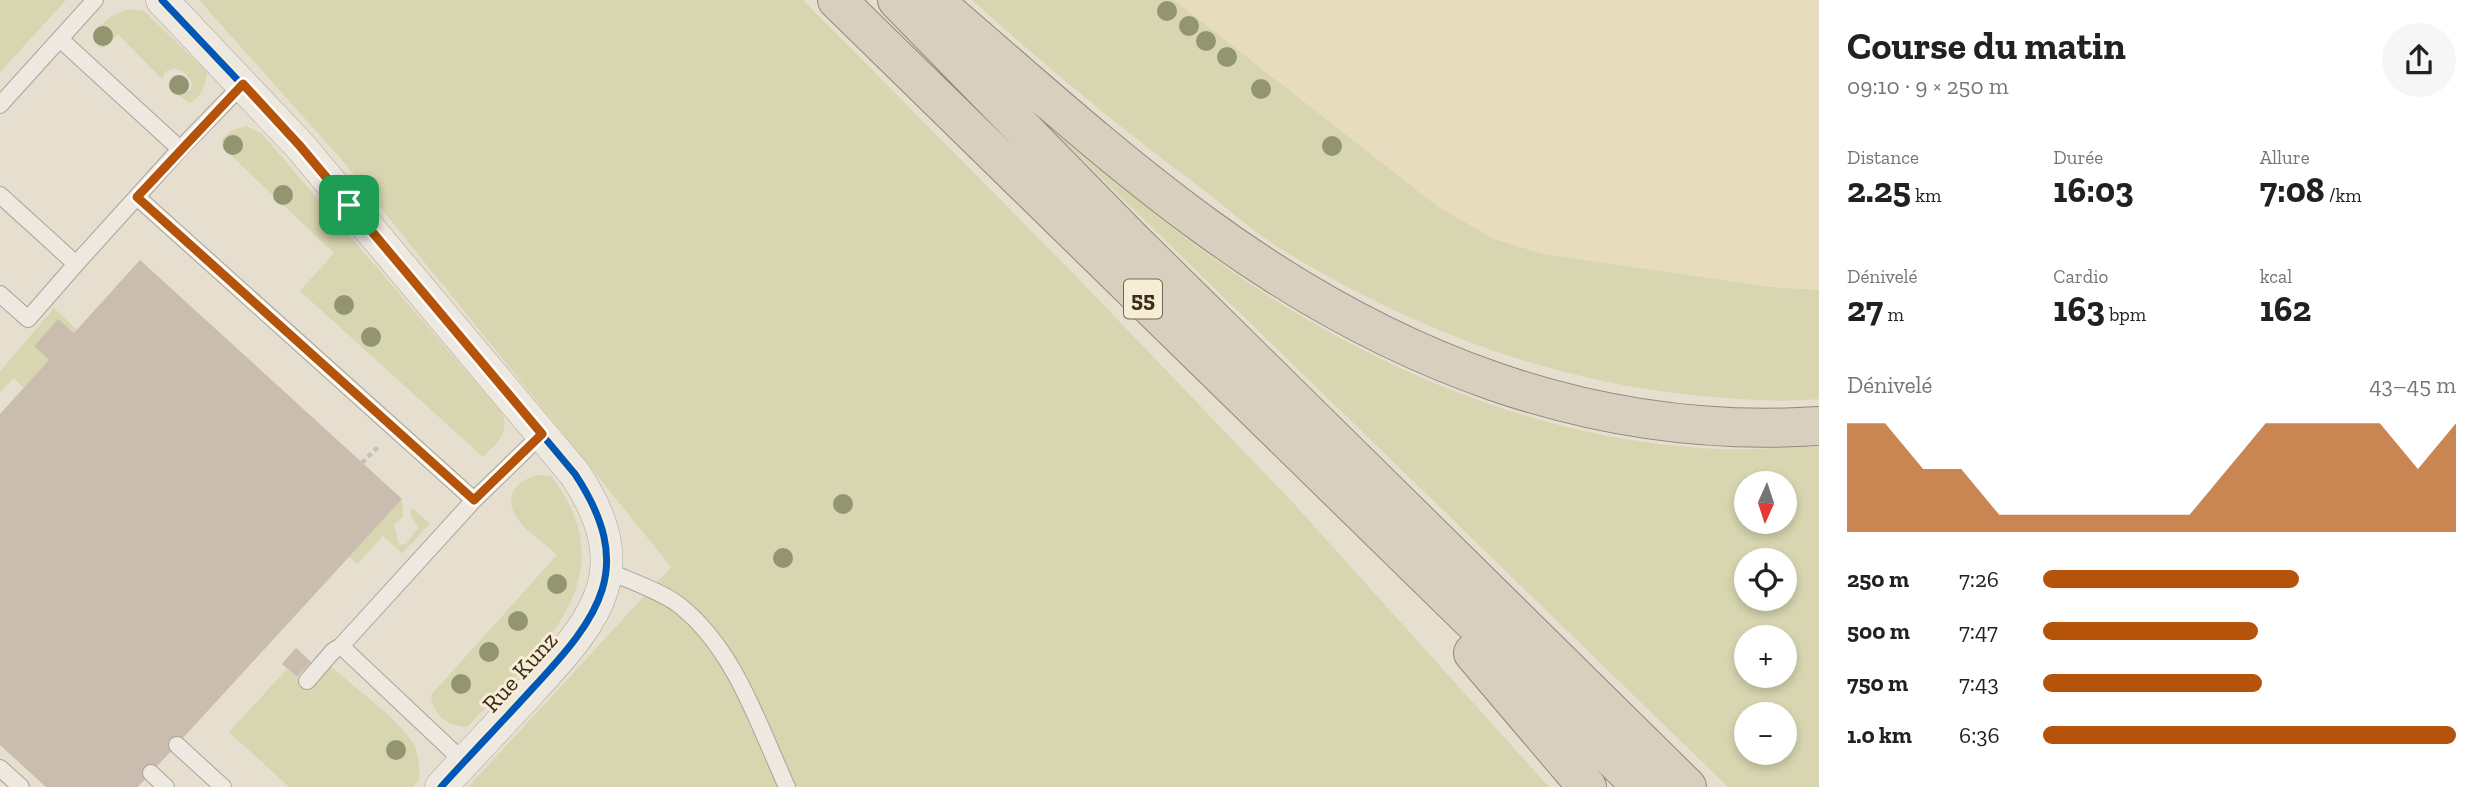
<!DOCTYPE html>
<html lang="fr">
<meta charset="utf-8">
<style>
body{margin:0;font-family:"Zilla Slab",serif;background:#f6f6f6;color:#202124;height:100vh;display:flex;flex-direction:column;font-size:26px;white-space:nowrap}
*{box-sizing:border-box;margin:0}
p{font-size:23px;color:#757577}
.icon{flex:none;width:38px;height:38px;fill:none;stroke:currentColor;stroke-width:2;stroke-linecap:round;stroke-linejoin:round}
.map{position:relative;flex:1;overflow:hidden}
.drawer{display:flex;flex-direction:column;background:#fff;width:665px}
.drawer>*{flex:none}
.needle{width:46px;rotate:183deg}
.tools{position:absolute;left:1734px;top:471px;display:grid;gap:14px}
.tools a{display:grid;place-items:center;width:63px;height:63px;border-radius:50%;background:#fff;box-shadow:0 4px 10px #0003;font-size:35px}
.pin{position:absolute;display:grid;place-items:center;width:60px;height:60px;color:#fff;margin:-30px;border-radius:14px;box-shadow:0 4px 10px #0006}
.round{display:grid;place-items:center;flex:none;width:74px;height:74px;border-radius:37px;background:#f6f6f6}
.headline{display:flex;align-items:center;justify-content:space-between;height:119px;padding:0 28px}
h1{font-size:38px;font-weight:700;line-height:52px}
.metrics{display:grid;grid-template-columns:repeat(3,1fr);gap:10px;height:119px;padding:7px 28px}
.metrics div{display:grid;align-content:center}
.metrics b{font-size:35px;font-weight:700}
.metrics small{font-size:19px;font-weight:400}
.metrics p{font-size:19px}
.chart{height:196px;padding:14px 28px}
.chart p{display:flex;justify-content:space-between}
.chart svg{width:100%;height:126px;margin-top:7px;fill:#b45309;opacity:.7}
ul{padding:0 28px;list-style:none;font-size:23px}
li{display:grid;grid-template-columns:112px 84px 1fr;align-items:center;height:52px}
li i{height:18px;border-radius:9px;background:#b45309}
main{display:flex;flex:1;min-height:0}
.map>svg:first-child{display:block}
</style>
<main>
<div class="map">
<svg width="1819" height="787" viewBox="0 0 1819 787">
<rect width="100%" height="100%" fill="#e6dece"/>
<path fill="#e7ddbe" d="M1174,0H1819V290L1771,287L1543,254L1494,239L1437,206Z"/>
<path fill="#d7d6b0" fill-rule="evenodd" d="M0,0H66L0,72Z
M199,0H803L1071,271L1296,506L1549,787H468L671,567L342,160Z
M972,0H1174L1437,206L1494,239L1543,254L1771,287L1819,290V399C1777,403 1734,399 1692,395C1543,379 1409,327 1281,249C1252,231 1225,206 1197,185C1119,127 1044,65 972,0Z
M131,9L144,11L207,72C205,86 203,96 189,103L178,95L191,90L192,82L183,71L173,68L165,72L162,79L118,34L103,48L97,46L93,39C98,23 115,12 131,9Z
M1027,100C1069,137 1110,177 1154,213C1313,342 1511,440 1718,449C1751,450 1786,447 1819,447V787H1728L1025,104ZM1746,483H1785V522H1746ZM1746,560H1785V598H1746ZM1746,637H1785V676H1746ZM1746,714H1785V752H1746Z
M246,126L262,134L502,413C510,433 497,443 483,457L300,291L334,253L222,147V139L231,131Z
M54,308L77,330L74,333L58,319L34,346L49,360L24,388L14,378L0,392V371Z
M539,475L551,476C632,581 535,653 467,727C449,726 432,715 431,695L557,555C545,543 526,532 517,518C502,496 518,479 539,475Z
M402,499L403,516L394,525L399,545L406,544L418,528L410,514L412,508L430,524L402,553L383,536L357,564L349,557Z
M330,666C351,684 405,724 415,747C419,758 420,769 419,780L413,787H289L229,732L287,669L309,688Z"/>
<path fill="#cabcaf" d="M140,260L402,499L138,787H46L0,745V414L49,360L34,346L58,319L74,333Z
M296,648L311,662L297,677L282,664Z"/>
<g fill="none" stroke-linecap="round" stroke-linejoin="round">
<defs>
<path id="service" d="M60,39L180,149L243,84
M0,105L95,0
M0,195L76,264L180,149
M137,197L474,500L542,434
M0,294L28,319L76,264
M606,570C627,580 661,591 679,605C735,649 758,724 787,787
M307,681L333,651L341,646
M177,745L223,787
M464,762L341,646L474,500
M0,768L21,787
M151,773L166,787"/>
<path id="minor" d="M162,0L300,146L575,474C637,568 600,616 532,689C502,722 471,754 441,787"/>
<path id="motorway" d="M837,0L1642,787
M897,0L1130,238L1687,787
M933,0C1022,76 1110,157 1205,226C1387,359 1590,441 1819,426
M1473,653L1587,787"/>
</defs>
<use href="#service" stroke="#aba397" stroke-width="18"/>
<use href="#minor" stroke="#aba397" stroke-width="33"/>
<use href="#motorway" stroke="#91897e" stroke-width="40"/>
<path stroke="#c7c0b6" stroke-width="4.5" stroke-dasharray="5 3.5" stroke-linecap="butt" d="M362,463L379,446"/>
<use href="#service" stroke="#eee9e0" stroke-width="16"/>
<use href="#minor" stroke="#eee9e0" stroke-width="32"/>
<use href="#motorway" stroke="#d9cfbf" stroke-width="38"/>
<defs>
<path id="cycleway" d="M162,0L300,146L575,474C637,568 600,616 532,689C502,722 471,754 441,787"/>
</defs>
<use href="#cycleway" stroke="#f7ecd4" stroke-width="11"/>
<use href="#cycleway" stroke="#0057b8" stroke-width="7"/>
</g>
<g fill="#929570">
<circle cx="1167" cy="11" r="10"/>
<circle cx="1189" cy="26" r="10"/>
<circle cx="103" cy="36" r="10"/>
<circle cx="1206" cy="41" r="10"/>
<circle cx="1227" cy="57" r="10"/>
<circle cx="179" cy="85" r="10"/>
<circle cx="1261" cy="89" r="10"/>
<circle cx="233" cy="145" r="10"/>
<circle cx="1332" cy="146" r="10"/>
<circle cx="283" cy="195" r="10"/>
<circle cx="344" cy="305" r="10"/>
<circle cx="371" cy="337" r="10"/>
<circle cx="843" cy="504" r="10"/>
<circle cx="783" cy="558" r="10"/>
<circle cx="557" cy="584" r="10"/>
<circle cx="518" cy="621" r="10"/>
<circle cx="489" cy="652" r="10"/>
<circle cx="461" cy="684" r="10"/>
<circle cx="396" cy="750" r="10"/>
</g>
<g fill="none" stroke-linecap="round" stroke-linejoin="round">
<defs>
<path id="route" d="M243,84L300,146L542,434L474,500L137,197Z"/>
</defs>
<use href="#route" stroke="#fff" stroke-width="14"/>
<use href="#route" stroke="#b45309" stroke-width="9"/>
</g>
<g text-anchor="middle" stroke-width="6" stroke-linejoin="round" paint-order="stroke">
<rect fill="#f7ecd4" stroke="#746655" stroke-width="2" x="1124" y="279.5" width="38" height="39" rx="5"/>
<g font-size="23" font-weight="bold" fill="#3c2c1e">
<text x="1143" y="307">55</text>
</g>
<g font-size="24" fill="#3c2c1e" stroke="#f7ecd4">
<text transform="translate(520 672) rotate(-48)" y="8">Rue Kunz</text>
</g>
</g>
</svg>
<div class="tools">
<a><svg class="needle" viewBox="-14 -14 28 28"><path d="M0-13l5 13h-10z" fill="#e53935"/><path d="M0 13l5-13h-10z" fill="#757577"/></svg></a>
<a><svg class="icon" aria-label="locate" viewBox="0 0 24 24"><circle cx="12" cy="12" r="6"/><path d="M12 2v4M12 18v4M2 12h4M18 12h4"/></svg></a>
<a>+</a>
<a>−</a>
</div>
<div class="pin" style="left:349px;top:205px;background:#1e9e55"><svg class="icon" aria-label="arrive" viewBox="0 0 24 24"><path d="M6 21V4h12l-3 4 3 4H6"/></svg></div>
</div>
<section class="drawer">
<div class="headline"><div><h1>Course du matin</h1><p>09:10 · 9 × 250 m</p></div><a class="round"><svg class="icon" aria-label="share" viewBox="0 0 24 24"><path d="M12 15V3M7 8l5-5 5 5M5 13v7h14v-7"/></svg></a></div>
<div class="metrics">
<div><p>Distance</p><b>2.25<small> km</small></b></div>
<div><p>Durée</p><b>16:03</b></div>
<div><p>Allure</p><b>7:08<small> /km</small></b></div>
</div>
<div class="metrics">
<div><p>Dénivelé</p><b>27<small> m</small></b></div>
<div><p>Cardio</p><b>163<small> bpm</small></b></div>
<div><p>kcal</p><b>162</b></div>
</div>
<div class="chart"><p><span>Dénivelé</span>43–45 m</p>
<svg viewBox="0 0 160 44" preserveAspectRatio="none"><path d="M0 44V6L10 6L20 22L30 22L40 38L50 38L60 38L70 38L80 38L90 38L100 22L110 6L120 6L130 6L140 6L150 22L160 6V44z"/></svg>
</div>
<ul>
<li><b>250 m</b>7:26<i style="width:62%"></i></li>
<li><b>500 m</b>7:47<i style="width:52%"></i></li>
<li><b>750 m</b>7:43<i style="width:53%"></i></li>
<li><b>1.0 km</b>6:36<i style="width:100%"></i></li>
</ul>
</section>
</main>
